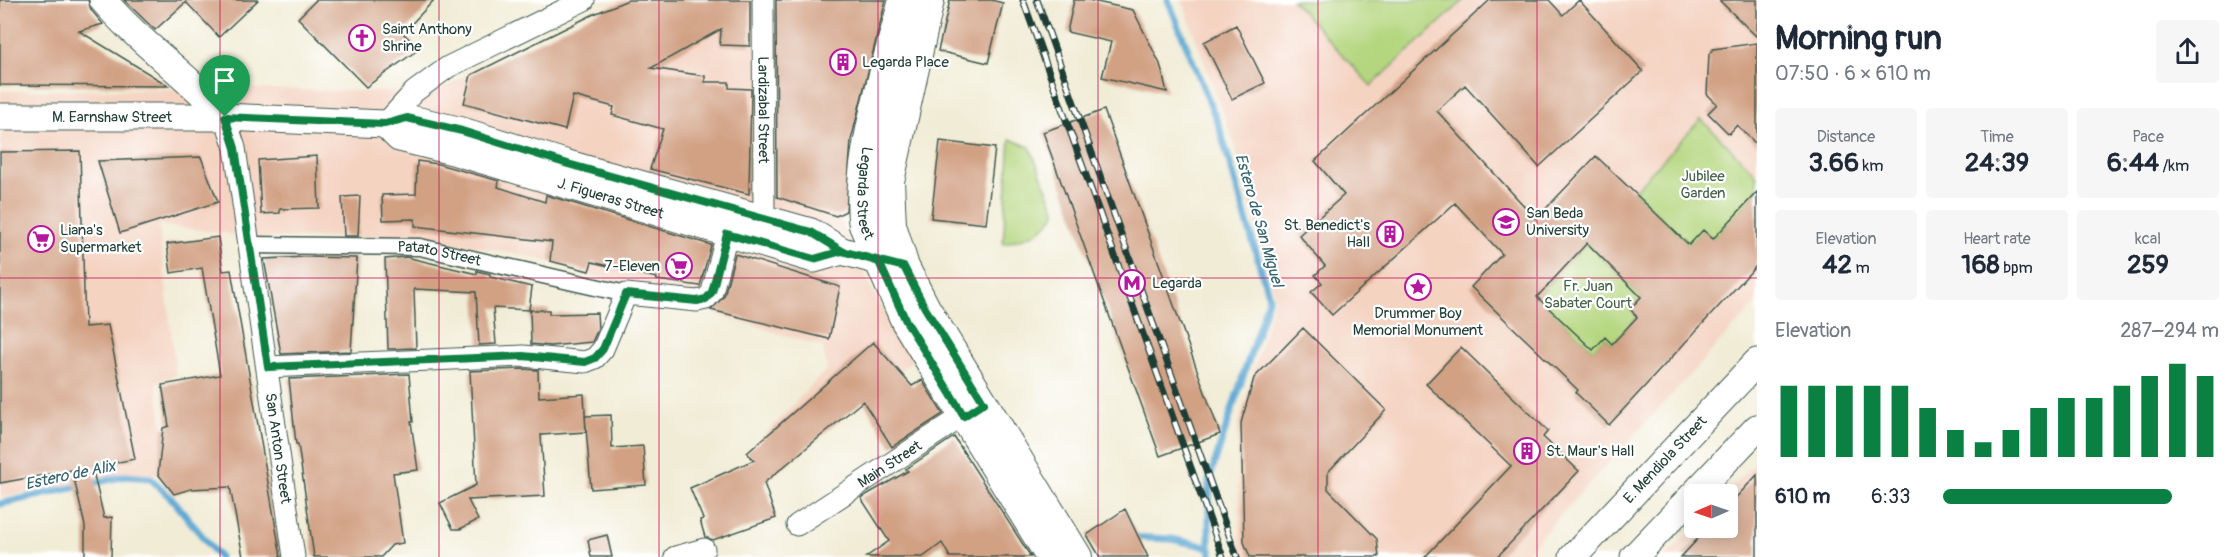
<!DOCTYPE html>
<meta charset="utf-8">
<style>
body{margin:0;font-family:Pangolin,sans-serif;background:#f6f6f7;color:#1f2937;height:100vh;display:flex;flex-direction:column;font-size:22px;white-space:nowrap}
*{box-sizing:border-box;margin:0}
p{font-size:20px;color:#747a83}
.icon{flex:none;width:33px;height:33px;fill:none;stroke:currentColor;stroke-width:2;stroke-linecap:round;stroke-linejoin:round}
.map{position:relative;flex:1;overflow:hidden}
.panel{display:flex;flex-direction:column;background:#fff;width:480px}
.panel>*{flex:none}
.needle{width:39px;rotate:268deg}
.tools{position:absolute;left:1684px;top:484px;display:grid;gap:12px}
.tools a{display:grid;place-items:center;width:54px;height:54px;border-radius:6px;background:#fff;box-shadow:0 3px 15px #0003;font-size:30px}
.pin{position:absolute;display:grid;place-items:center;width:51px;height:51px;color:#fff;margin:-62px -26px;border-radius:50% 50% 50% 0;rotate:-45deg;box-shadow:0 0 6px #0007}
.pin .icon{rotate:45deg}
.round{display:grid;place-items:center;flex:none;width:63px;height:63px;border-radius:6px;background:#f6f6f7}
.head{display:flex;align-items:center;justify-content:space-between;height:102px;padding:0 18px}
h1{font-size:33px;font-weight:700;line-height:45px}
.figures{display:grid;grid-template-columns:repeat(3,1fr);gap:9px;height:102px;padding:6px 18px}
.figures div{display:grid;align-content:center;border-radius:6px;background:#f6f6f7;text-align:center}
.figures b{font-size:26px;font-weight:700}
.figures small{font-size:16px;font-weight:400}
.figures p{font-size:16px}
.chart{height:168px;padding:12px 18px}
.chart p{display:flex;justify-content:space-between}
.chart svg{width:100%;height:108px;margin-top:6px;stroke:#0b8043;stroke-width:6}
ul{padding:0 18px;list-style:none;font-size:20px}
li{display:grid;grid-template-columns:96px 72px 1fr;align-items:center;height:45px}
li i{height:15px;border-radius:8px;background:#0b8043}
main{display:flex;flex:1;min-height:0}
.map>svg:first-child{display:block}
</style>
<main>
<div class="map">
<svg width="1757" height="557" viewBox="0 0 1757 557">
<rect width="100%" height="100%" fill="#fff"/>
<filter id="ink" filterUnits="userSpaceOnUse"><feTurbulence type="fractalNoise" baseFrequency=".0167" numOctaves="2"/><feDisplacementMap in="SourceGraphic" scale="12" xChannelSelector="R" yChannelSelector="G"/><feConvolveMatrix kernelMatrix="1 2 1 2 8 2 1 2 1" color-interpolation-filters="sRGB"/></filter>
<filter id="wash" filterUnits="userSpaceOnUse"><feTurbulence type="fractalNoise" baseFrequency=".008" numOctaves="4" result="noise"/><feDisplacementMap in="SourceGraphic" scale="24" xChannelSelector="R" yChannelSelector="G"/><feGaussianBlur stdDeviation="1.35" result="paint"/><feColorMatrix in="noise" values="0 0 0 0 0 0 0 0 0 0 0 0 0 0 0 0 0 1.4 0 .05"/><feComposite in="paint" operator="in"/></filter>
<g filter="url(#wash)">
<rect width="100%" height="100%" fill="#f1ecd5"/>
<path fill="#f4d3c1" d="M621,0H898L851,209L839,219L871,288L914,359L770,478L747,453L827,369L823,347L537,258L423,237L262,238L159,225L176,375L156,383L163,428L158,474L90,481L0,497V91L216,88L432,93Z
M1182,0H1757V302L1522,557H1244L1240,548L1237,429L1275,297L1235,147Z
M1757,460V557H1666L1695,526L1728,528V495H1724Z"/>
<path fill="#b4d67e" stroke="#6a8a59" stroke-width="1.5" d="M1292,0H1464L1371,86Z
M1701,119L1757,175V192L1713,239L1703,230L1689,245L1634,191Z
M1010,139L1030,147L1056,212C1042,236 1028,236 1003,244Z
M1587,243L1641,297L1630,309L1637,317L1612,344L1605,337L1593,350L1537,297L1555,278L1547,270L1576,255Z"/>
<g fill="none" stroke-linecap="round" stroke-linejoin="round">
<path stroke="#5ba7d3" stroke-width="7" d="M1168,0L1219,126L1269,297L1209,480V547L1212,557
M0,504L125,476L150,478L174,501L219,557
M1130,537L1171,539L1209,547"/>
</g>
<g id="blocks">
<path fill="#d2a184" fill-rule="evenodd" d="M0,0H88L91,10L103,24L79,31L169,86L0,85Z
M124,0H258L219,37L186,2L155,30Z
M316,0H434L403,33L419,49L366,87L298,18Z
M628,0H750V46L720,45L721,29L651,68L705,76V82H729V88L751,89L749,194L650,169L663,129L612,115L614,107L573,96L565,130L464,103L471,75L594,14Z
M776,0H886L851,140L846,211L836,216L777,197Z
M950,0H991L1003,3L988,63L938,51Z
M1074,0H1088L1133,10L1160,64L1167,92L1102,77L1111,42L1067,32Z
M1490,0H1549L1563,15L1579,0L1643,71L1539,167L1465,85L1437,111L1536,219L1596,156L1689,245L1703,230L1713,239L1757,192V265L1609,425L1576,393L1578,390L1471,287L1502,254L1455,203L1332,315L1311,292L1322,283L1315,275L1325,266L1299,235L1344,195L1315,161ZM1587,243L1641,297L1630,309L1637,317L1612,344L1605,337L1593,350L1537,297Z
M1719,0H1757V37Z
M1236,25L1265,83L1232,99L1204,42Z
M1757,43V145L1737,125L1729,134L1708,113L1717,104L1707,94L1709,54L1713,49Z
M1104,110L1220,434L1160,456L1043,132Z
M940,141L995,148L986,224L931,218Z
M80,151L85,327L108,325L135,459L92,467L104,518L112,517L111,557H85V526L72,470L0,483V152Z
M317,156L319,208L280,209V213L261,214L258,160Z
M201,157L218,202L120,233L98,161Z
M417,161L438,164L499,181L498,187L545,202L546,195L711,245L700,286L656,280L657,278L592,262L589,271L550,261L552,242L415,226V219L383,220L382,195L416,194Z
M360,196L358,236H344L342,197Z
M218,237L223,271L231,270L281,557H243L230,487L191,489L174,494L158,474L163,428L169,426L162,385L220,375L202,268L171,273L167,244Z
M735,254L840,287L829,339L711,310L724,296Z
M305,257L357,258L351,351L281,354L264,259Z
M406,257L477,274V271L490,274V277L532,287L529,310L493,308L496,344L479,345L476,292L414,289L416,348L388,349L385,259Z
M530,310H549V314L597,313L598,329L592,342L550,346L531,344Z
M1303,328L1386,410L1328,472V489L1377,539L1379,557H1250L1244,542L1241,423L1254,378Z
M873,342L912,386L922,380L943,414L892,447L863,401L764,483L776,518L713,540L705,537L700,520L703,519L690,488L754,460L747,453Z
M1461,347L1548,431L1543,437L1579,471L1497,557H1425L1511,466L1426,384Z
M523,369L538,370L539,397L584,394L586,432L541,435L545,496L468,500L478,520L460,529H453L440,503L476,485L470,371Z
M409,374L413,422H411L418,470L393,473L403,543L392,545L381,557H314L298,444H296L289,379Z
M611,415L612,448L643,446L646,485L591,489L585,416Z
M954,437L1031,557H950L942,543L923,557H866L889,541L861,498L908,471L906,469Z
M1757,475V557H1681L1708,528H1728V506Z
M1125,509L1148,557H1100L1087,535Z
M607,535L612,557H591L588,540Z"/>
</g>
</g>
<g filter="url(#ink)">
<use href="#blocks" fill-opacity="0" stroke="#3e574c" stroke-width="1.5"/>
<g fill="none" stroke-linecap="round" stroke-linejoin="round">
<defs>
<g id="pedestrian">
<path id="s1" d="M250,245L420,247L626,294"/>
</g>
<g id="minor">
<path id="s2" d="M763,0L764,218"/>
<path id="s3" d="M225,117L235,148L294,557"/>
<path d="M385,124L414,92L448,67L584,0"/>
<path d="M268,367L523,356L585,362L595,358L603,349L626,294L697,301L706,299L712,292L727,234"/>
<path id="s4" d="M797,525L975,408"/>
<path d="M675,557L704,549"/>
</g>
<g id="tertiary">
<path d="M103,0C139,43 187,74 225,117"/>
<path id="s5" d="M0,117H225L385,124L407,118L462,131L568,164L811,232L842,251L897,266"/>
<path id="s6" d="M385,124L399,138L456,152L814,259L842,251"/>
<path id="s7" d="M1573,557L1757,362"/>
<path d="M1634,557L1757,428"/>
</g>
<g id="secondary">
<path id="s8" d="M904,0C889,59 854,167 864,225L906,321L1051,557"/>
<path d="M929,0L889,181L891,225L904,267L925,308L1077,557"/>
</g>
</defs>
<use href="#pedestrian" stroke="#3e574c" stroke-width="19"/>
<use href="#minor" stroke="#3e574c" stroke-width="23"/>
<use href="#tertiary" stroke="#3e574c" stroke-width="29"/>
<use href="#secondary" stroke="#3e574c" stroke-width="32"/>
<use href="#pedestrian" stroke="#fff" stroke-width="16"/>
<use href="#minor" stroke="#fff" stroke-width="21"/>
<use href="#tertiary" stroke="#fff" stroke-width="27"/>
<use href="#secondary" stroke="#fff" stroke-width="30"/>
<defs>
<path id="rail" d="M1023,0L1223,557
M1037,0L1237,557"/>
</defs>
<use href="#rail" stroke="#1f3d34" stroke-width="7"/>
<use href="#rail" stroke="#fff" stroke-width="4.5" stroke-dasharray="14" stroke-linecap="butt"/>
</g>
</g>
<g fill="none" stroke-linecap="round" stroke-linejoin="round" filter="url(#ink)">
<defs>
<path id="route" d="M225,117L235,148L268,367L523,356L585,362L595,358L603,349L626,294L697,301L706,299L712,292L727,234L814,259L842,251L879,262L906,321L964,416L984,403L925,308L904,267L842,251L811,232L568,164L462,131L407,118L385,124L225,117"/>
</defs>
<use href="#route" stroke="#fff" stroke-width="12"/>
<use href="#route" stroke="#0b8043" stroke-width="8"/>
</g>
<path fill="none" stroke="#c2185b" stroke-width="1.5" stroke-opacity="0.55" d="M220,0V557M439,0V557M659,0V557M878,0V557M1098,0V557M1318,0V557M1537,0V557M0,278H1757"/>
<defs>
<symbol id="church-ring" viewBox="-11 -11 22 22"><circle r="9.5" fill="#fff" stroke="#b5179e" stroke-width="1.5"/><path d="M-1.2-6h2.4v3.5h3.3v2.4h-3.3V6h-2.4V-.1h-3.3v-2.4h3.3Z" fill="#b5179e"/></symbol>
<symbol id="building-ring" viewBox="-11 -11 22 22"><circle r="9.5" fill="#fff" stroke="#b5179e" stroke-width="1.5"/><path d="M-4-6H4V6H1V3H-1V6H-4ZM-2.5-4.3h1.7v1.8h-1.7ZM.8-4.3h1.7v1.8H.8ZM-2.5-1h1.7V.8h-1.7ZM.8-1h1.7V.8H.8Z" fill="#b5179e"/></symbol>
<symbol id="university-ring" viewBox="-11 -11 22 22"><circle r="9.5" fill="#fff" stroke="#b5179e" stroke-width="1.5"/><path d="M0-5L7-2L0 1L-7-2ZM-4 1L0 2.5L4 1V4Q0 6-4 4Z" fill="#b5179e"/></symbol>
<symbol id="supermarket-ring" viewBox="-11 -11 22 22"><circle r="9.5" fill="#fff" stroke="#b5179e" stroke-width="1.5"/><path d="M-6-5.5h2.5l.6 2H6L4.5 2H-2.5L-4.4-4H-6ZM-1.5 3.2a1.3 1.3 0 1 0 .1 0ZM3 3.2a1.3 1.3 0 1 0 .1 0Z" fill="#b5179e"/></symbol>
<symbol id="metro-ring" viewBox="-11 -11 22 22"><circle r="9.5" fill="#fff" stroke="#b5179e" stroke-width="1.5"/><path d="M-5.5 5V-5H-3L0 0L3-5H5.5V5H3V-.5L0 4L-3-.5V5Z" fill="#b5179e"/></symbol>
<symbol id="sight-ring" viewBox="-11 -11 22 22"><circle r="9.5" fill="#fff" stroke="#b5179e" stroke-width="1.5"/><path d="M0-6L1.8-2.2L6-1.7L2.9 1.2L3.7 5.4L0 3.3L-3.7 5.4L-2.9 1.2L-6-1.7L-1.8-2.2Z" fill="#b5179e"/></symbol>
</defs>
<g fill-rule="evenodd">
<use href="#church-ring" x="347" y="23" width="30" height="30"/>
<use href="#building-ring" x="828" y="47" width="30" height="30"/>
<use href="#university-ring" x="1491" y="207" width="30" height="30"/>
<use href="#building-ring" x="1375" y="219" width="30" height="30"/>
<use href="#supermarket-ring" x="26" y="224" width="30" height="30"/>
<use href="#supermarket-ring" x="664" y="251" width="30" height="30"/>
<use href="#metro-ring" x="1117" y="268" width="30" height="30"/>
<use href="#sight-ring" x="1403" y="272" width="30" height="30"/>
<use href="#building-ring" x="1512" y="436" width="30" height="30"/>
</g>
<g text-anchor="middle" stroke-width="4.5" stroke-linejoin="round" paint-order="stroke">
<g font-size="15" fill="#1f3d34" stroke="#fff" text-anchor="start">
<text x="382" y="34">Saint Anthony<tspan x="382" dy="17">Shrine</tspan></text>
<text x="862" y="67">Legarda Place</text>
<text x="1526" y="218">San Beda<tspan x="1526" dy="17">University</tspan></text>
<text x="1370" y="230" text-anchor="end">St. Benedict's<tspan x="1370" dy="17">Hall</tspan></text>
<text x="60" y="235">Liana's<tspan x="60" dy="17">Supermarket</tspan></text>
<text x="660" y="271" text-anchor="end">7-Eleven</text>
<text x="1152" y="288">Legarda</text>
<text x="1418" y="318" text-anchor="middle">Drummer Boy<tspan x="1418" dy="17">Memorial Monument</tspan></text>
<text x="1546" y="456">St. Maur's Hall</text>
</g>
<g font-size="15" fill="#1f3d34" stroke="#fff">
<text dy="5" stroke="none"><textPath href="#s2" startOffset="110">Lardizabal Street</textPath></text>
<text dy="5" stroke="none"><textPath href="#s5" startOffset="112">M. Earnshaw Street</textPath></text>
<text dy="5" stroke="none"><textPath href="#s8" startOffset="198">Legarda Street</textPath></text>
<text dy="5" stroke="none"><textPath href="#s6" startOffset="240">J. Figueras Street</textPath></text>
<text dy="5" stroke="none"><textPath href="#s1" startOffset="190">Patato Street</textPath></text>
<text dy="5" stroke="none"><textPath href="#s3" startOffset="336">San Anton Street</textPath></text>
<text dy="5" stroke="none"><textPath href="#s7" startOffset="134">E. Mendiola Street</textPath></text>
<text dy="5" stroke="none"><textPath href="#s4" startOffset="111">Main Street</textPath></text>
</g>
<g font-size="15" fill="#446346" stroke="#fff">
<text x="1703" y="181">Jubilee<tspan x="1703" dy="17">Garden</tspan></text>
<text x="1588" y="291">Fr. Juan<tspan x="1588" dy="17">Sabater Court</tspan></text>
</g>
<g font-size="16" font-style="italic" fill="#34626c" stroke="#fff">
<text transform="translate(1260 220) rotate(74)" y="6">Estero de San Miguel</text>
<text transform="translate(70 474) rotate(-12)" y="6">Estero de Alix</text>
</g>
</g>
</svg>
<div class="tools">
<a><svg class="needle" viewBox="-14 -14 28 28"><path d="M0-13l5 13h-10z" fill="#e53935"/><path d="M0 13l5-13h-10z" fill="#747a83"/></svg></a>
</div>
<div class="pin" style="left:225px;top:117px;background:#1e9e55"><svg class="icon" aria-label="arrive" viewBox="0 0 24 24"><path d="M6 21V4h12l-3 4 3 4H6"/></svg></div>
</div>
<section class="panel">
<div class="head"><div><h1>Morning run</h1><p>07:50 · 6 × 610 m</p></div><a class="round"><svg class="icon" aria-label="share" viewBox="0 0 24 24"><path d="M12 15V3M7 8l5-5 5 5M5 13v7h14v-7"/></svg></a></div>
<div class="figures">
<div><p>Distance</p><b>3.66<small> km</small></b></div>
<div><p>Time</p><b>24:39</b></div>
<div><p>Pace</p><b>6:44<small> /km</small></b></div>
</div>
<div class="figures">
<div><p>Elevation</p><b>42<small> m</small></b></div>
<div><p>Heart rate</p><b>168<small> bpm</small></b></div>
<div><p>kcal</p><b>259</b></div>
</div>
<div class="chart"><p><span>Elevation</span>287–294 m</p>
<svg viewBox="0 0 160 44" preserveAspectRatio="none"><path d="M5 44V15M15 44V15M25 44V15M35 44V15M45 44V15M55 44V24M65 44V33M75 44V38M85 44V33M95 44V24M105 44V20M115 44V20M125 44V15M135 44V11M145 44V6M155 44V11"/></svg>
</div>
<ul>
<li><b>610 m</b>6:33<i style="width:83%"></i></li>
</ul>
</section>
</main>
